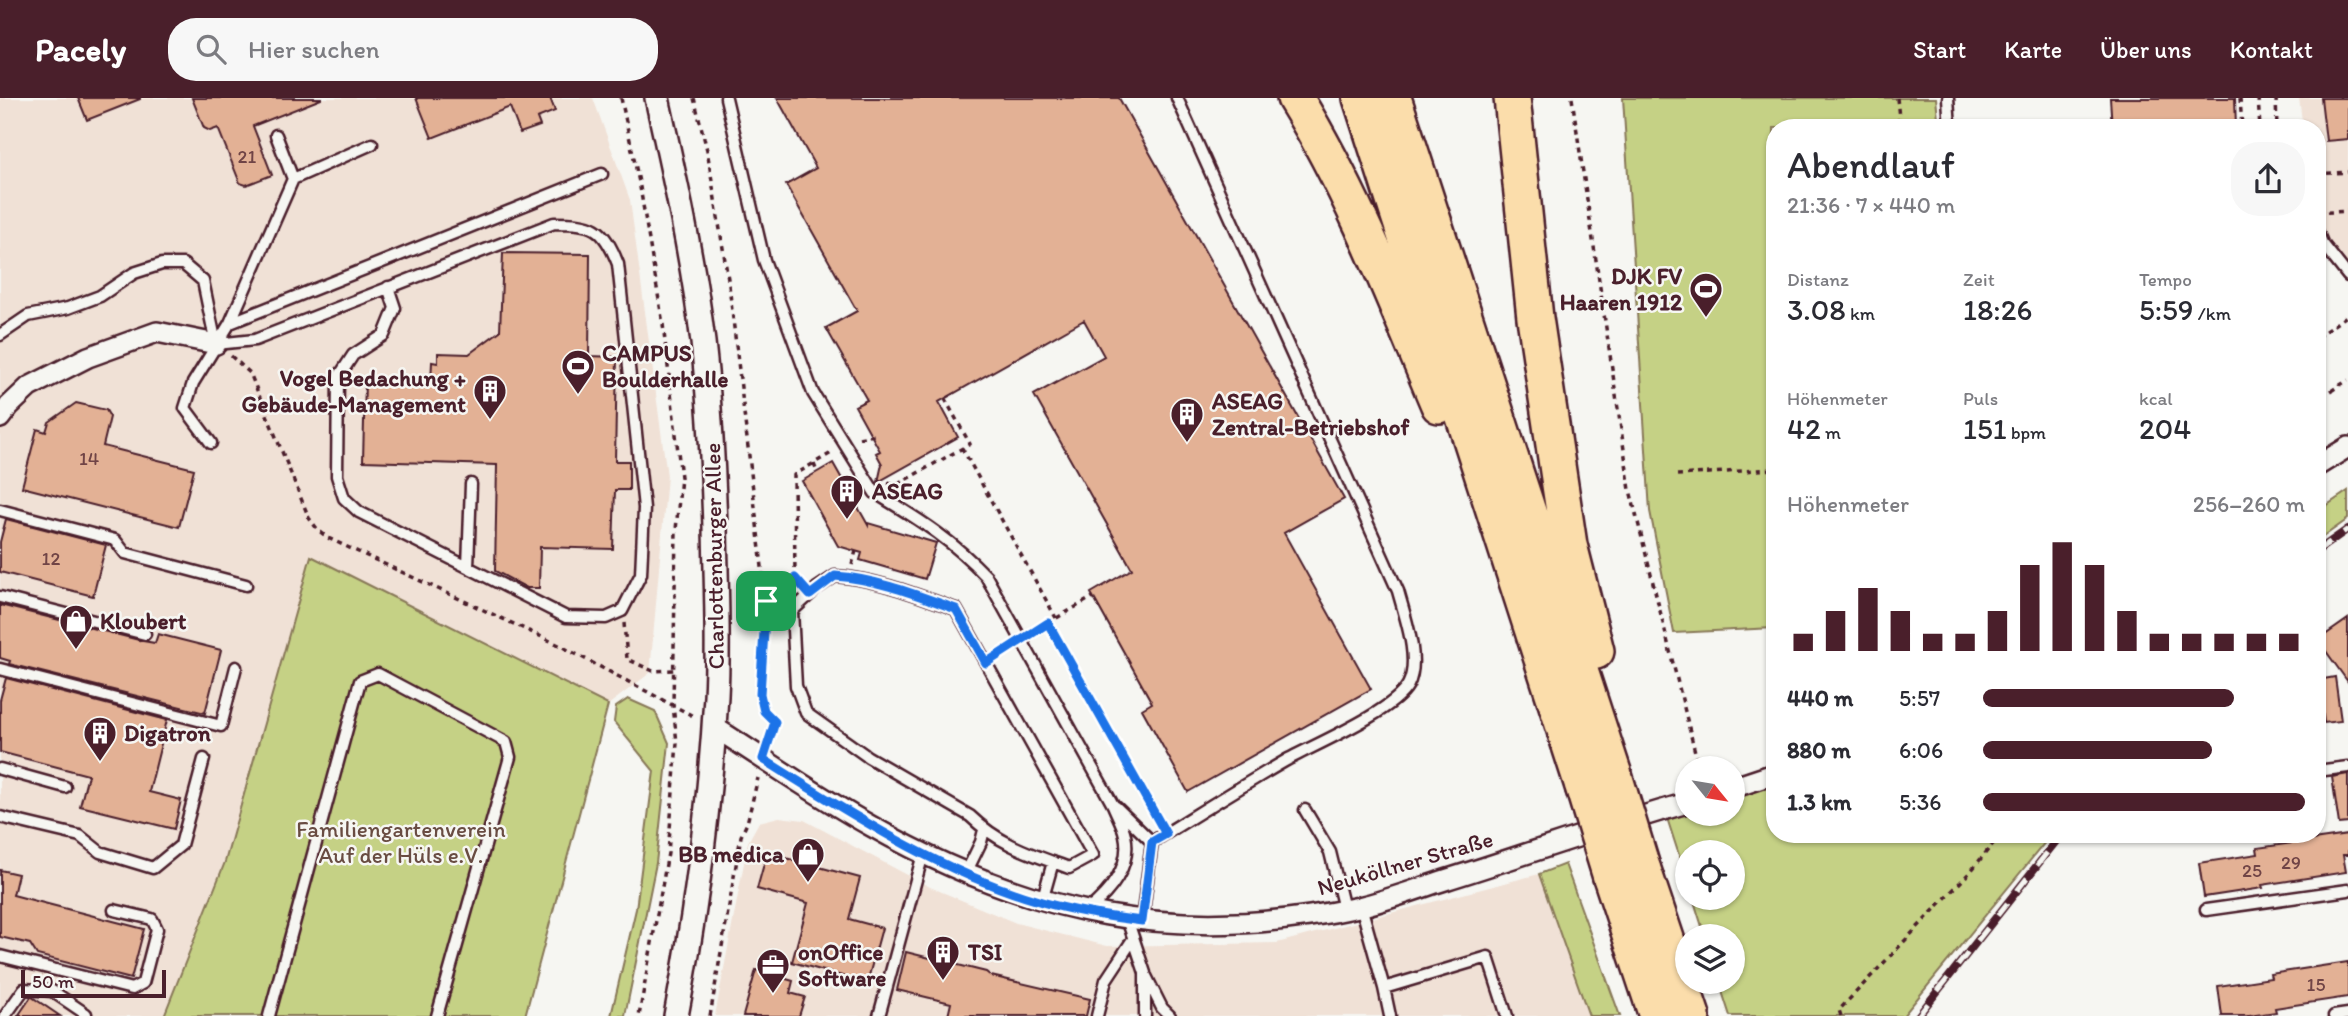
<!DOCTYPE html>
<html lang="de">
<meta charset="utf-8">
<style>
body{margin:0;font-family:Itim,sans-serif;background:#f7f7f7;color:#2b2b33;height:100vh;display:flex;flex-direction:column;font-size:26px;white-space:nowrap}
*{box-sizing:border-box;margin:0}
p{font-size:23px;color:#7c7c81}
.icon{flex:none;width:38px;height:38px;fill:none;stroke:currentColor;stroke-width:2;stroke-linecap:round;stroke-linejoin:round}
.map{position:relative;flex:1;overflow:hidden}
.sheet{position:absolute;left:1766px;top:21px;width:560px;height:724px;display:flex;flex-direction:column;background:#fff;border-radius:28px;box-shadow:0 2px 5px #0004}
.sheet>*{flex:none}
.needle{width:46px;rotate:120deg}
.tools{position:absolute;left:1675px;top:658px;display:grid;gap:14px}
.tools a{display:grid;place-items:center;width:70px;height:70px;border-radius:50%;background:#fff;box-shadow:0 2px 5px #0004;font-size:35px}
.scale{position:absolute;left:21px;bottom:18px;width:145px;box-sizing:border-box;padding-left:7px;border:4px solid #4a1f2b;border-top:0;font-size:19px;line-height:24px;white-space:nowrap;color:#4a1f2b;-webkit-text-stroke:5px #f6f6f2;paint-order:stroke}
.pin{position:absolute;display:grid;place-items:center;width:60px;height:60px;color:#fff;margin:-30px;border-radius:14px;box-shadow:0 4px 10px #0006}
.round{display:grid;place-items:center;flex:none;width:74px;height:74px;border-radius:28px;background:#f7f7f7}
.summary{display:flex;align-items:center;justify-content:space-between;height:119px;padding:0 21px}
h1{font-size:38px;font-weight:600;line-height:52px}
.stats{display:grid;grid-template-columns:repeat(3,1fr);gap:10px;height:119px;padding:7px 21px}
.stats div{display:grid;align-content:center}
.stats b{font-size:30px;font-weight:600}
.stats small{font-size:19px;font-weight:400}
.stats p{font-size:19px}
.chart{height:196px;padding:14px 21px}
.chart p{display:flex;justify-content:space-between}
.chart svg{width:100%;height:126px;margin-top:7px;stroke:#4a1f2b;stroke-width:6}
ul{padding:0 21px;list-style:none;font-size:23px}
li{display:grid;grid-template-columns:112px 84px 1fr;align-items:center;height:52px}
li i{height:18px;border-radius:9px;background:#4a1f2b}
header{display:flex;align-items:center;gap:42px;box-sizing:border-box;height:98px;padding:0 35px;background:#4a1f2b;color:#fff}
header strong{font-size:33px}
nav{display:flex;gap:38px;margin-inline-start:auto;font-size:24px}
.search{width:490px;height:63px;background:#f7f7f7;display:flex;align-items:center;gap:18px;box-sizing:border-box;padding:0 24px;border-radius:28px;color:#7c7c81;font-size:26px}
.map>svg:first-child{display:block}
</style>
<header>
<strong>Pacely</strong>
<div class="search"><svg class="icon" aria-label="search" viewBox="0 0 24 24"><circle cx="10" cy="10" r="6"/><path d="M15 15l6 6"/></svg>Hier suchen</div>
<nav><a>Start</a><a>Karte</a><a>Über uns</a><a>Kontakt</a></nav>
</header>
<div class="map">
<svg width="2348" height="918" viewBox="0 0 2348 918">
<rect width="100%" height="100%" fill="#f6f6f2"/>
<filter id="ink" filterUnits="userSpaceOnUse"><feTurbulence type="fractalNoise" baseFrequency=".0143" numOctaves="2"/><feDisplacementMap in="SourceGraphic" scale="14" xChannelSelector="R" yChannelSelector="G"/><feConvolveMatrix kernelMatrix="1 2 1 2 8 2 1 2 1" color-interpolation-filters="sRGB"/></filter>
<g filter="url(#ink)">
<path fill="#f0e1d6" d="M0,0H593L630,102L667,378L650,575L608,607L311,459L225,764L164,918H0Z
M2299,0H2348V188L2318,149L2317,30H2303Z
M779,719L804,722L930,789L1016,825L1107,848L1277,845L1539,776L1589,918H715L748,744L759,724Z"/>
<path fill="#c5d185" stroke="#887858" stroke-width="2" d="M1623,0H1936L1939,30H1774V530L1674,535L1650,413Z
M2348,393V421L2317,443V414Z
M311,458L608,607L525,918H164L225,764Z
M628,601L655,613L669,645L656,765L625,918H611L636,811L654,673L614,624L616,609Z
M1774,684V737H2051L1903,918H1730L1719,884H1732V838H1705L1693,800H1732V754H1687V782L1667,720L1687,714V716H1732L1733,698Z
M1565,766L1620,918H1589L1539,776Z"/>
<path fill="#e3b195" stroke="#4a1f2b" stroke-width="2" d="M78,0H140V1L87,22Z
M192,0H321V1L253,28L272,77L246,87L240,85L218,30L210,33L204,30Z
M416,0H550L555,13L537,20L540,28L520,35L510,9L432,40Z
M777,0H1119L1344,401L1284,435L1371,591L1188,694L1142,611L1152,605L1091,495L1132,471L1034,297L1104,258L1084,222L939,304L958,339L878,384L882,366L876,355L880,353L855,308L867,302L826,230L857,213L786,87L816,70Z
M2110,0H2235L2236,30H2112Z
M2321,0H2348V41L2326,43Z
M503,155L590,156L589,258L617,259L615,363H629V392H615L613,451L540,449L539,490H527L495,473L497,367L363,363L365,283L431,284L432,264L438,265V255L469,256L500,233Z
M76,305L106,312L110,319L103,348L194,371L179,429L22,389L37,331L46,334L49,324Z
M833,365L868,427V425L936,445L925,481L860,462L862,455L838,448L802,383Z
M6,421L106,447L93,498L0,474V444Z
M0,507L143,543L155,545L158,536L221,552L205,615L9,566L10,563L0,560Z
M2348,521V584L2318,542Z
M2335,579L2341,623L2324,625L2318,582Z
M6,580L167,622L149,694L181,702L174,731L80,708L88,677L0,654V602Z
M2348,676V725L2339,726L2332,679Z
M2348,737V757H2343L2346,774L2262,787L2263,790L2204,799L2199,765L2258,756L2257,750Z
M767,755L860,780L849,821L882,830L867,885L792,864L808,805L757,791Z
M0,772L18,776L13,797L144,831L131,881L37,857L30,846L0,839Z
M906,854L986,874L991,878L1090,901L1086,918H948L951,905L897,892Z
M2348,864V899L2275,910L2276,914L2249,918H2222L2218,888L2271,880L2270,876Z
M756,872L793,883L790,895L805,899L799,918H743Z
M31,899H32L60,918H18Z"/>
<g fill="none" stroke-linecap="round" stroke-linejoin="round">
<defs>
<path id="service" d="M726,0L764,162L813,295L875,395
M1948,0L1950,30
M293,81L372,46
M2317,133L2322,145L2348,178
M230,225L293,81L276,37
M0,237L28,218L68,210L100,198L134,175L162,166H183L203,183L216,246
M216,246L255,242L554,125C593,125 603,128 618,166L644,410L641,476L622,513L606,520L566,519L359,414L344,400L337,378L338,280L353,257L384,237L395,210L388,189
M211,345L185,310L193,285L230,225L602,76
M882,399C923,424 953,443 986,478L1113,707C1117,717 1123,727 1125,737C1132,768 1110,794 1088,812
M0,412L115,442L125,455L246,487
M468,469L471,386
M835,478C877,481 917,497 956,511L1093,757L1069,770C1031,756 1000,747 970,718L868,659L806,615L796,588L792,513L817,490Z
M0,499L145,536
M0,571L221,628L236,569
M0,671L65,689
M2317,673L2348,669
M1116,709L1152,744
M1305,712L1330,754L1344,811
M0,719L80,738L100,754L153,770L181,747L204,661
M966,775L981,744L984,732
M1042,803L1053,764
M1361,808L1384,890L1488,859L1507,918
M2206,812L2348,792
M1127,821L1145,875V918
M1142,822L1152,744C1196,717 1240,689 1285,663C1314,647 1393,614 1408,587C1421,562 1405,519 1398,493L1177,0
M0,858L132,891L143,885L157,831L152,821L114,812
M1145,876L1162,910L1170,918
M1384,890L1390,918
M5,918L24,891L52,893L86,916
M269,918L360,583L378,576L506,644L510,659L437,918
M879,918L923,756
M1097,918L1106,882L1133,841
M2334,918L2348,916"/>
<path id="minor" d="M0,320L9,308L29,289L88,259L157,234L216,246
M2317,368L2348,349
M714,629C766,662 817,698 871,728C1030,818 1179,848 1359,809C1388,802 1417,791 1445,782C1526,757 1605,728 1687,705
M1732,690L1774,676"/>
<path id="tertiary" d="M657,0C675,81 693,162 703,244C710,306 713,367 715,429C716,485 719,542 716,598C710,706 696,812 676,918"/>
<path id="motorway" d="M1295,0C1354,96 1395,203 1439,307
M1361,0L1583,688
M1393,0L1614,677
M1512,0L1535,220L1569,447L1596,553
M1642,769L1692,918
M1611,779L1657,918"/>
</defs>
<use href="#service" stroke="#4a1f2b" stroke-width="15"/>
<use href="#minor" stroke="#4a1f2b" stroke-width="24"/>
<use href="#tertiary" stroke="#4a1f2b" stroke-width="28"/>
<use href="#motorway" stroke="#4a1f2b" stroke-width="40"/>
<path stroke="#4a1f2b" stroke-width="3.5" stroke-dasharray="5 5" stroke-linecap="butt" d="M621,0L640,89L663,226L681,379L676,432L673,607L677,645L668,755L639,918
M694,0L707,52L729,187L766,503L760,596L764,613L775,624L769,643
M1572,0L1630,392L1699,670
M1897,0L1900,30
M2240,0L2242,30
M2258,0L2260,30
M2276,0L2277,30
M2317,76L2348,74
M2317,115L2348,113
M1774,230H1771L1774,282
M2317,239L2348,217
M231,258L250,275L309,420L318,432L328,440L557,546L695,619
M2331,293L2348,282
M859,340L874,337
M962,350L1056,520
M814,366L817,374
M1677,377L1774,371
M888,385L896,387L970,346L945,301
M852,467L856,453
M795,480L794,377L833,354
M766,503L795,480L801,487
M624,525L627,561L653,573L674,572
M1048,525L1093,499
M1031,535L1048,525L1159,725
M996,558L1010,549
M710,918L741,738L747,725L758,680
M1841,918L1839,912L1971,773L2000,737"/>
<use href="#service" stroke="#f6f6f2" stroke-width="10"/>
<use href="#minor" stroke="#f6f6f2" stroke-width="19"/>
<use href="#tertiary" stroke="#f6f6f2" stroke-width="23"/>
<use href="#motorway" stroke="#fbddab" stroke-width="35"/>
<defs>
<path id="rail" d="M2317,453L2348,431
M1918,918L2061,737"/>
</defs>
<use href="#rail" stroke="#4a1f2b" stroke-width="8"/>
<use href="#rail" stroke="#f6f6f2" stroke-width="5" stroke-dasharray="16" stroke-linecap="butt"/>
<defs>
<path id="motorway-bridge" d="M1614,677L1642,769
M1583,688L1611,779"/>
</defs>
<use href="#motorway-bridge" stroke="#4a1f2b" stroke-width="40" stroke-linecap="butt"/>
<use href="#motorway-bridge" stroke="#fbddab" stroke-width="35"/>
</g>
</g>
<g fill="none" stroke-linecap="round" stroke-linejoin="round" filter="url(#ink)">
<defs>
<path id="route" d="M835,478C877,481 917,497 956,511L986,565L1048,525L1166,736L1152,744L1142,823C1109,819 1074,813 1042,804C941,775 851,716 763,661L775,624L764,613L760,596L766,503L795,480L810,497Z"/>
</defs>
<use href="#route" stroke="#fff" stroke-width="14"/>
<use href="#route" stroke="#1a73e8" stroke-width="9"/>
</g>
<defs>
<symbol id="stadium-pin" viewBox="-11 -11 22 30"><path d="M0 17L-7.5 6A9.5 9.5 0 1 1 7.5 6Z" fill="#4a1f2b" stroke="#f6f6f2"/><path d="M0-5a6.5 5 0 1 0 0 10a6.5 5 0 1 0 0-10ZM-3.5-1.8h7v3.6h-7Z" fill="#fff"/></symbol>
<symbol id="building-pin" viewBox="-11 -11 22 30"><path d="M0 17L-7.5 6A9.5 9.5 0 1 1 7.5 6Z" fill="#4a1f2b" stroke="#f6f6f2"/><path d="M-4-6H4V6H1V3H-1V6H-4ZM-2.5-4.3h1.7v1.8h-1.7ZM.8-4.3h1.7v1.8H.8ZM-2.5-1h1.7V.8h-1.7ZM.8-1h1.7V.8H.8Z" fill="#fff"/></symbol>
<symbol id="shop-pin" viewBox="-11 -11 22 30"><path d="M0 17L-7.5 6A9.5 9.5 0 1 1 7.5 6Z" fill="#4a1f2b" stroke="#f6f6f2"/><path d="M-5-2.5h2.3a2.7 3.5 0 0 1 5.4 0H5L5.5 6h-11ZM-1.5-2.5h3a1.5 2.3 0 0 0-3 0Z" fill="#fff"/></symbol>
<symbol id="office-pin" viewBox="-11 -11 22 30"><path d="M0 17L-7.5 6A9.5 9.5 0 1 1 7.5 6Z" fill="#4a1f2b" stroke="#f6f6f2"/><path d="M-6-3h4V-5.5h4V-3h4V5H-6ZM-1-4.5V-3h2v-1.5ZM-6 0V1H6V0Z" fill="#fff"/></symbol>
</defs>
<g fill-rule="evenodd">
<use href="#stadium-pin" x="1687" y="172" width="38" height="52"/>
<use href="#stadium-pin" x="559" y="249" width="38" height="52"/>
<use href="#building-pin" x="471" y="274" width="38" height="52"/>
<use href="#building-pin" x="1168" y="297" width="38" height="52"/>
<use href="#building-pin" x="828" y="374" width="38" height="52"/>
<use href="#shop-pin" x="57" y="504" width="38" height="52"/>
<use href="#building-pin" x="81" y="616" width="38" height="52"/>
<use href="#shop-pin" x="789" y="737" width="38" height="52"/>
<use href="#building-pin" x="924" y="835" width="38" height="52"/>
<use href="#office-pin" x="754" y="848" width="38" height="52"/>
</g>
<g text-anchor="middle" stroke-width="5" stroke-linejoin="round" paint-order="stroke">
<g font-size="19" fill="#704446">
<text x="247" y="65">21</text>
<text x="89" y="367">14</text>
<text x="51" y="467">12</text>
<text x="2291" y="771">29</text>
<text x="2252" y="779">25</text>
<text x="2316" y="893">15</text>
</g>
<g font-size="23" font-weight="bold" fill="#4a1f2b" stroke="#f6f6f2" text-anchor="start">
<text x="1682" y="186" text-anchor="end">DJK FV<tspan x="1682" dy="26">Haaren 1912</tspan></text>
<text x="602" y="263">CAMPUS<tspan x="602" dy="26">Boulderhalle</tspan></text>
<text x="466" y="288" text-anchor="end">Vogel Bedachung +<tspan x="466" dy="26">Gebäude-Management</tspan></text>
<text x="1212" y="311">ASEAG<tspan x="1212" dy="26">Zentral-Betriebshof</tspan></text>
<text x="872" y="401">ASEAG</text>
<text x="100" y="531">Kloubert</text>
<text x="124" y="643">Digatron</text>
<text x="784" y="764" text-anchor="end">BB medica</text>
<text x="798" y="862">onOffice<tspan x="798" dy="26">Software</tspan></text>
<text x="968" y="862">TSI</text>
</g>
<g font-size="23" fill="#4a1f2b" stroke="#f6f6f2">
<text transform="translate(714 458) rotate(-91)" y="8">Charlottenburger Allee</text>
<text transform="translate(1405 765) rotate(-16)" y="8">Neuköllner Straße</text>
</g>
<g font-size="23" fill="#694c42" stroke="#f6f6f2">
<text x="401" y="739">Familiengartenverein<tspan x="401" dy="26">Auf der Hüls e.V.</tspan></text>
</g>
</g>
</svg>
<div class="tools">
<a><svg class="needle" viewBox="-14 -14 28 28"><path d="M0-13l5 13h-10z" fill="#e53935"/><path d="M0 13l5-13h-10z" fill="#7c7c81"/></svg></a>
<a><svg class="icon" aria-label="locate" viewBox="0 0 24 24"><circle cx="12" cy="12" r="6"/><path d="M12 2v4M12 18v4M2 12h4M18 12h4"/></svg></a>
<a><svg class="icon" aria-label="layers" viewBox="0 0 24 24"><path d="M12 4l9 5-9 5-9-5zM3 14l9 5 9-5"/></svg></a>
</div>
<div class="scale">50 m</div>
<div class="pin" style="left:766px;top:503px;background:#1e9e55"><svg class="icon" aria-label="arrive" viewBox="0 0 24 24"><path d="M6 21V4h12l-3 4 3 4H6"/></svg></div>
<section class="sheet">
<div class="summary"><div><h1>Abendlauf</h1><p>21:36 · 7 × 440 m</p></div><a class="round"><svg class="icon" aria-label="share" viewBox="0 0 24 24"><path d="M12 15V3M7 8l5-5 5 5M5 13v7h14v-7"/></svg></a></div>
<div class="stats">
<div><p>Distanz</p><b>3.08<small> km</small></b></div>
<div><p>Zeit</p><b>18:26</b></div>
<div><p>Tempo</p><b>5:59<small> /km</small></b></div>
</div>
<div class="stats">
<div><p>Höhenmeter</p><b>42<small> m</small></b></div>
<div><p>Puls</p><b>151<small> bpm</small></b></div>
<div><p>kcal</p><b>204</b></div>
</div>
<div class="chart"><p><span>Höhenmeter</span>256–260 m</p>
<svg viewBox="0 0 160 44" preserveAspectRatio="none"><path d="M5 44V38M15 44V30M25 44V22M35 44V30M45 44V38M55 44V38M65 44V30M75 44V14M85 44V6M95 44V14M105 44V30M115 44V38M125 44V38M135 44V38M145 44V38M155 44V38"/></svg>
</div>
<ul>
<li><b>440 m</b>5:57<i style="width:78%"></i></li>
<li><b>880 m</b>6:06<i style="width:71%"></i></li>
<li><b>1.3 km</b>5:36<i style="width:100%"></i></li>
</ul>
</section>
</div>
